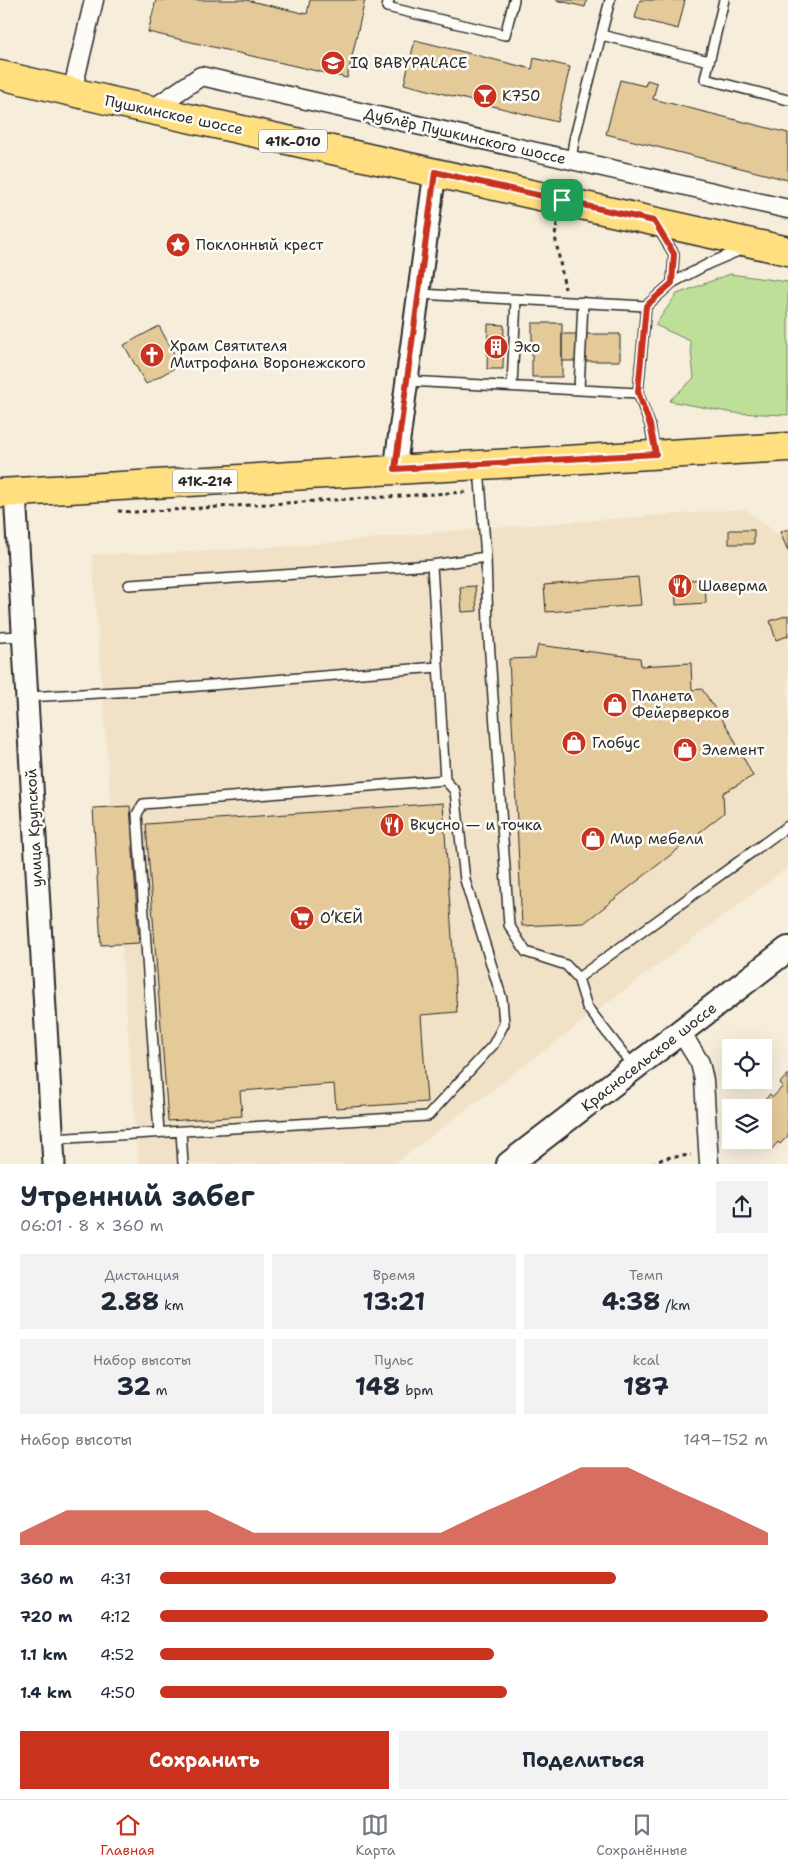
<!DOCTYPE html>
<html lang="ru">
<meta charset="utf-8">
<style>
body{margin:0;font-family:"Shantell Sans",sans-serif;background:#f2f2f3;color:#1f2937;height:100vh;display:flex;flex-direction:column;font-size:19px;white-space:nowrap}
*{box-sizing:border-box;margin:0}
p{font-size:16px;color:#747a83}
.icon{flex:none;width:28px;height:28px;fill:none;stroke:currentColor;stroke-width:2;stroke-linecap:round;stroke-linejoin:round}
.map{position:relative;height:1164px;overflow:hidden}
.sheet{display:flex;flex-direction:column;background:#fff;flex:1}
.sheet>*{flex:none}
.buttons{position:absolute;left:722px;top:1039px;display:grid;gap:10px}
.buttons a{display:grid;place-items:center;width:50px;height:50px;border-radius:0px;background:#fff;box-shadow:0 5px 20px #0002;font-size:25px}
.pin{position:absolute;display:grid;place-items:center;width:42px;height:42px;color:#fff;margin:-21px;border-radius:10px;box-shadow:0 2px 8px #0006}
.round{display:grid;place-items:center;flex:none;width:52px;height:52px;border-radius:0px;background:#f2f2f3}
.headline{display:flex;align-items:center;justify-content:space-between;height:85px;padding:0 20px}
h1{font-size:28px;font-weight:700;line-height:38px}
.stats{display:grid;grid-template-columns:repeat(3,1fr);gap:8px;height:85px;padding:5px 20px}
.stats div{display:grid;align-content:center;border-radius:0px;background:#f2f2f3;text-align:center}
.stats b{font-size:25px;font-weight:700}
.stats small{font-size:14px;font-weight:400}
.stats p{font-size:14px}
.chart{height:140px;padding:10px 20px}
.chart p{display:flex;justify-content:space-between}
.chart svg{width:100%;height:90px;margin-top:5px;fill:#c8321e;opacity:.7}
.cta{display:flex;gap:10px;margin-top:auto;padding:10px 20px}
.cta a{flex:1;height:58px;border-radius:0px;background:#c8321e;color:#fff;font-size:20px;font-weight:700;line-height:58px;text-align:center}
.cta a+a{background:#f2f2f3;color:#1f2937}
ul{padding:0 20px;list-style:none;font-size:16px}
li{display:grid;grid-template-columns:80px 60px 1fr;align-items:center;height:38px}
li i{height:12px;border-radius:6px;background:#c8321e}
.tab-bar{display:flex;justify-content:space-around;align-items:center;height:70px;border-top:1px solid #e0e1e3;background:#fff;font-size:14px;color:#747a83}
.tab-bar a{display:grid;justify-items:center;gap:2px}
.tab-bar .active{color:#c8321e}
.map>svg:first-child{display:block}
</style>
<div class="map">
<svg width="788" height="1164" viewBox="0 0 788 1164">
<rect width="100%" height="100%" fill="#f6eddb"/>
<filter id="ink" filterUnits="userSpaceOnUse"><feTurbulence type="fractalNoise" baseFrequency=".02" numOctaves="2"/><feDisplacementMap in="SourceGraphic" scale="10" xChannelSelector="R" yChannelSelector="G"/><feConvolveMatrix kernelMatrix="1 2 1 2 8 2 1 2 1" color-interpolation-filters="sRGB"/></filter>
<g filter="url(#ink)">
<path fill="#f1e2c7" d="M745,509L788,542V867L394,1164H138L92,554H152L307,545L450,531Z"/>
<path fill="#bedf98" stroke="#748562" d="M730,274L788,282V415L734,413L669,401L694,378L690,341L655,325L677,294Z"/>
<path fill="#e4c999" stroke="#2b2b2b" d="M156,0H246L307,14L310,0H365L347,78L148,32Z
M556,0H587L585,7Z
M640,0H685L678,29L635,18Z
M415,40L532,69L534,58L570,67L557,122L404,84Z
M620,80L645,86L647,80L657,83L653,99L788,133V180L606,134Z
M532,323H562V377H532Z
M488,324L504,325L503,369H487Z
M159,326L180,365L146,384L124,345Z
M562,334H620V361H562Z
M788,529V551L780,532Z
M729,530H754V544H729Z
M638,577L641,605L546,612L544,585Z
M705,579L706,603L676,605L675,581Z
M475,586L477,611L462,612L460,587Z
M788,615V636L776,640L770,621Z
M538,645L640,658L641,666L691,663L692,690L702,689L729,730L753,776L723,793L724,813L584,923L522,926L509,659L535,658Z
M443,803L457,1012L421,1015L427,1102L336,1108L334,1084L240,1091L242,1116L168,1121L146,824Z
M130,806L139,943L101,945L93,808Z
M788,1074V1136L780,1144L778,1142L771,1150L763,1143L760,1146L754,1140H764V1108H758L770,1094L773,1097L783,1086L780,1083Z"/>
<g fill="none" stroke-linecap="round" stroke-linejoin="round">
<defs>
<path id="service" d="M389,0L387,7L505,35L514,0
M724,0L705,79L788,100
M601,35L709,61
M571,160L574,140L610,0
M658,228L674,254L672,283
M419,294L646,306
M407,381L638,393
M512,386L516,299
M579,390L583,302
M655,452L650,425L638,393L646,306L672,283L710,263L743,249
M479,468L486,557L488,626L509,925L526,952L566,965L578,978
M129,585L432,565L486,557
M0,637L23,636
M27,697L135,691L438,667
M633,1066L587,1007L578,978L788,826
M181,1131L183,1164
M159,1132L137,814L143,804L445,780
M52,1139L428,1116L493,1045L504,1024L502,999L465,880L455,791L445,780L432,565"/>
<path id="minor" d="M72,92L94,0
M151,110L201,76L788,209
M681,1032L700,1063L704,1080L709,1164"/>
<path id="tertiary" d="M395,469L435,172
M15,493L54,1164"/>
<path id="secondary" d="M509,1164L788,949"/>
<path id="primary" d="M0,75L111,101L788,251
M0,493L788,447"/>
</defs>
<use href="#service" stroke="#2b2b2b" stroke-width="12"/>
<use href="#minor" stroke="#2b2b2b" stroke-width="21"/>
<use href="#tertiary" stroke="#2b2b2b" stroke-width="25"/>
<use href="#secondary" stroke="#2b2b2b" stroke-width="28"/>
<use href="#primary" stroke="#2b2b2b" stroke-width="31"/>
<path stroke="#2b2b2b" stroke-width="3" stroke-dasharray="4 4" stroke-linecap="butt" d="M557,223L555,236L565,289
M118,511L135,512L467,492
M652,1164L665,1158L691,1155"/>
<use href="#service" stroke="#fdfcf7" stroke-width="9"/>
<use href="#minor" stroke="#fdfcf7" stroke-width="18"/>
<use href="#tertiary" stroke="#fdfcf7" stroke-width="21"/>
<use href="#secondary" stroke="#fdfcf7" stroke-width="24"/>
<use href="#primary" stroke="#ffdf80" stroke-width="28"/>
</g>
</g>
<g fill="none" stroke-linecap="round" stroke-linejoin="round" filter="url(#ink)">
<defs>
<path id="route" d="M435,172L654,221L674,254L672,283L646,306L638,392L650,425L656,454L395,469Z"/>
</defs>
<use href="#route" stroke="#fff" stroke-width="10"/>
<use href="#route" stroke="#c8321e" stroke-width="6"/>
</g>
<defs>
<symbol id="school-disc" viewBox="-11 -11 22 22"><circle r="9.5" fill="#c8321e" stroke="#fdfcf7"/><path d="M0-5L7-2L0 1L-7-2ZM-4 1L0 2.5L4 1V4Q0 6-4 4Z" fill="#fff"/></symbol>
<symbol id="bar-disc" viewBox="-11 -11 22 22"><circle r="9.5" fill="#c8321e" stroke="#fdfcf7"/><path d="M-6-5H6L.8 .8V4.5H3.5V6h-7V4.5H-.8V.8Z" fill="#fff"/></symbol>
<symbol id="sight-disc" viewBox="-11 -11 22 22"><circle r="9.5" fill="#c8321e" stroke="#fdfcf7"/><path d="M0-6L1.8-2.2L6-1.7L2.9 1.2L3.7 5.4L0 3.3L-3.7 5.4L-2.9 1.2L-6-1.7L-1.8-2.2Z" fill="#fff"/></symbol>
<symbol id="building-disc" viewBox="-11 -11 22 22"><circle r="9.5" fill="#c8321e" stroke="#fdfcf7"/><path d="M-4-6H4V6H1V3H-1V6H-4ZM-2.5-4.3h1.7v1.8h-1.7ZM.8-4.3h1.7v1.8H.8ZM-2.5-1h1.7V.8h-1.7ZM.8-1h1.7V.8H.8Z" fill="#fff"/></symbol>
<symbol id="church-disc" viewBox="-11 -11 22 22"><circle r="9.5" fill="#c8321e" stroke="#fdfcf7"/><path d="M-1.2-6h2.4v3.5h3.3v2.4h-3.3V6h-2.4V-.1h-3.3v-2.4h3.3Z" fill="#fff"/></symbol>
<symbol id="restaurant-disc" viewBox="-11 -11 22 22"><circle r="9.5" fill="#c8321e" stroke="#fdfcf7"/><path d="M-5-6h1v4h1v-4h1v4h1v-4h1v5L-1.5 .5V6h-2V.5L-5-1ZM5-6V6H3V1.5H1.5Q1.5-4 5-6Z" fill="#fff"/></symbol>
<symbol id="shop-disc" viewBox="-11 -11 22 22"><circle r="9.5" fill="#c8321e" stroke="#fdfcf7"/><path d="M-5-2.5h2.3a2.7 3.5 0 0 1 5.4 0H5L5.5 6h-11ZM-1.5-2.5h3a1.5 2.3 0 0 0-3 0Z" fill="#fff"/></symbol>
<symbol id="supermarket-disc" viewBox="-11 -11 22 22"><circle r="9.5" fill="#c8321e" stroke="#fdfcf7"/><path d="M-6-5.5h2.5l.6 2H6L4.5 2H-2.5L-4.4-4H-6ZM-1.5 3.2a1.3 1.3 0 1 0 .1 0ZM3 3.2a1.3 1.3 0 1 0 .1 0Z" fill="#fff"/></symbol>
</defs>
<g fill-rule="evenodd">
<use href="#school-disc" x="319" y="49" width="28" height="28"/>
<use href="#bar-disc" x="471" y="82" width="28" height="28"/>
<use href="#sight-disc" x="164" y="231" width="28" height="28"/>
<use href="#building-disc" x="482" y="333" width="28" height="28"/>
<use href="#church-disc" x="138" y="341" width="28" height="28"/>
<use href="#restaurant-disc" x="666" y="572" width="28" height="28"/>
<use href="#shop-disc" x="601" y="691" width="28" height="28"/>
<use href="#shop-disc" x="560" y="729" width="28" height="28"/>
<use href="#shop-disc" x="671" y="736" width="28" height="28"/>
<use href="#restaurant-disc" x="378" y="811" width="28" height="28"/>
<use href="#shop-disc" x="579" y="825" width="28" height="28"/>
<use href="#supermarket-disc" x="288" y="904" width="28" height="28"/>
</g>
<g text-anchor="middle" stroke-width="5" stroke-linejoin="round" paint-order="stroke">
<g fill="#fdfcf7" stroke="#6a6a68" stroke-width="1">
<rect x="259" y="129.5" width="68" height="23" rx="4"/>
<rect x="172.5" y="469.5" width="65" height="23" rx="4"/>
</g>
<g font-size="14" font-weight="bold" fill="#2b2b2b">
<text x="293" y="146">41К-010</text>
<text x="205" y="486">41К-214</text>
</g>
<g font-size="15" fill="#2b2b2b" stroke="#fdfcf7" text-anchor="start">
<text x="350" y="68">IQ BABYPALACE</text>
<text x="502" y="101">К750</text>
<text x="196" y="250">Поклонный крест</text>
<text x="170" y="351">Храм Святителя<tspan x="170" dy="17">Митрофана Воронежского</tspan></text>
<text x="514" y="352">Эко</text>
<text x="698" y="591">Шаверма</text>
<text x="632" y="701">Планета<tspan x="632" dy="17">Фейерверков</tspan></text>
<text x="592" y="748">Глобус</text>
<text x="702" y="755">Элемент</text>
<text x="410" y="830">Вкусно — и точка</text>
<text x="610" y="844">Мир мебели</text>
<text x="320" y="923">О’КЕЙ</text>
</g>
<g font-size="15" fill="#2b2b2b" stroke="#fdfcf7">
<text transform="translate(174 115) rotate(12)" y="5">Пушкинское шоссе</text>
<text transform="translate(465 136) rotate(13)" y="5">Дублёр Пушкинского шоссе</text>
<text transform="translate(34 828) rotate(-93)" y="5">улица Крупской</text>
<text transform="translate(649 1057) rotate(-38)" y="5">Красносельское шоссе</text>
</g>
</g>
</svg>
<div class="buttons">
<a><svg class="icon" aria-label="locate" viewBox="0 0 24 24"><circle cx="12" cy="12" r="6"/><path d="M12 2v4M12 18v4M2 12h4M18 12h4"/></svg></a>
<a><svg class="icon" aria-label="layers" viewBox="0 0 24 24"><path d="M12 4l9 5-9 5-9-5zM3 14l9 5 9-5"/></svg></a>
</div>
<div class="pin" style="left:562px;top:200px;background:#1e9e55"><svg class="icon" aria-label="arrive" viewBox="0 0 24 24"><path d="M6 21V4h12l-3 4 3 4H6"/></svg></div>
</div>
<section class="sheet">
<div class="headline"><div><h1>Утренний забег</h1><p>06:01 · 8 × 360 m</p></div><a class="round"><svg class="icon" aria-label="share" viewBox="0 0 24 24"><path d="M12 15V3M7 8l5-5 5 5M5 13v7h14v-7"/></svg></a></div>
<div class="stats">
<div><p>Дистанция</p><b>2.88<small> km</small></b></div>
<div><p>Время</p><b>13:21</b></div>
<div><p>Темп</p><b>4:38<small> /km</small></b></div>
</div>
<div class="stats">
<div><p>Набор высоты</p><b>32<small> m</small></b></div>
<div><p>Пульс</p><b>148<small> bpm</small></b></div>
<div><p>kcal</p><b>187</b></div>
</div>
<div class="chart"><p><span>Набор высоты</span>149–152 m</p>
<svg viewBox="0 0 160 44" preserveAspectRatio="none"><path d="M0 44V38L10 27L20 27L30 27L40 27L50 38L60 38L70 38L80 38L90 38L100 27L110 17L120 6L130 6L140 17L150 27L160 38V44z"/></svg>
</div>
<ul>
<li><b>360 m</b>4:31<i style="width:75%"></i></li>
<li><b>720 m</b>4:12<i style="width:100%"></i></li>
<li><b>1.1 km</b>4:52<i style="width:55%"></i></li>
<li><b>1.4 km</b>4:50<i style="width:57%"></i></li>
</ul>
<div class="cta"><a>Сохранить</a><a>Поделиться</a></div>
</section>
<nav class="tab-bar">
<a class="active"><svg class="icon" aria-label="home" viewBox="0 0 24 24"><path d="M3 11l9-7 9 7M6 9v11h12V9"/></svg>Главная</a>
<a><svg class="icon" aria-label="map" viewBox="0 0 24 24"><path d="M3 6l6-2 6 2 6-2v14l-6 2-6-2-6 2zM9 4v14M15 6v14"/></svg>Карта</a>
<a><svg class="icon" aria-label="saved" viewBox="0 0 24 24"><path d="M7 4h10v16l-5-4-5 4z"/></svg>Сохранённые</a>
</nav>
